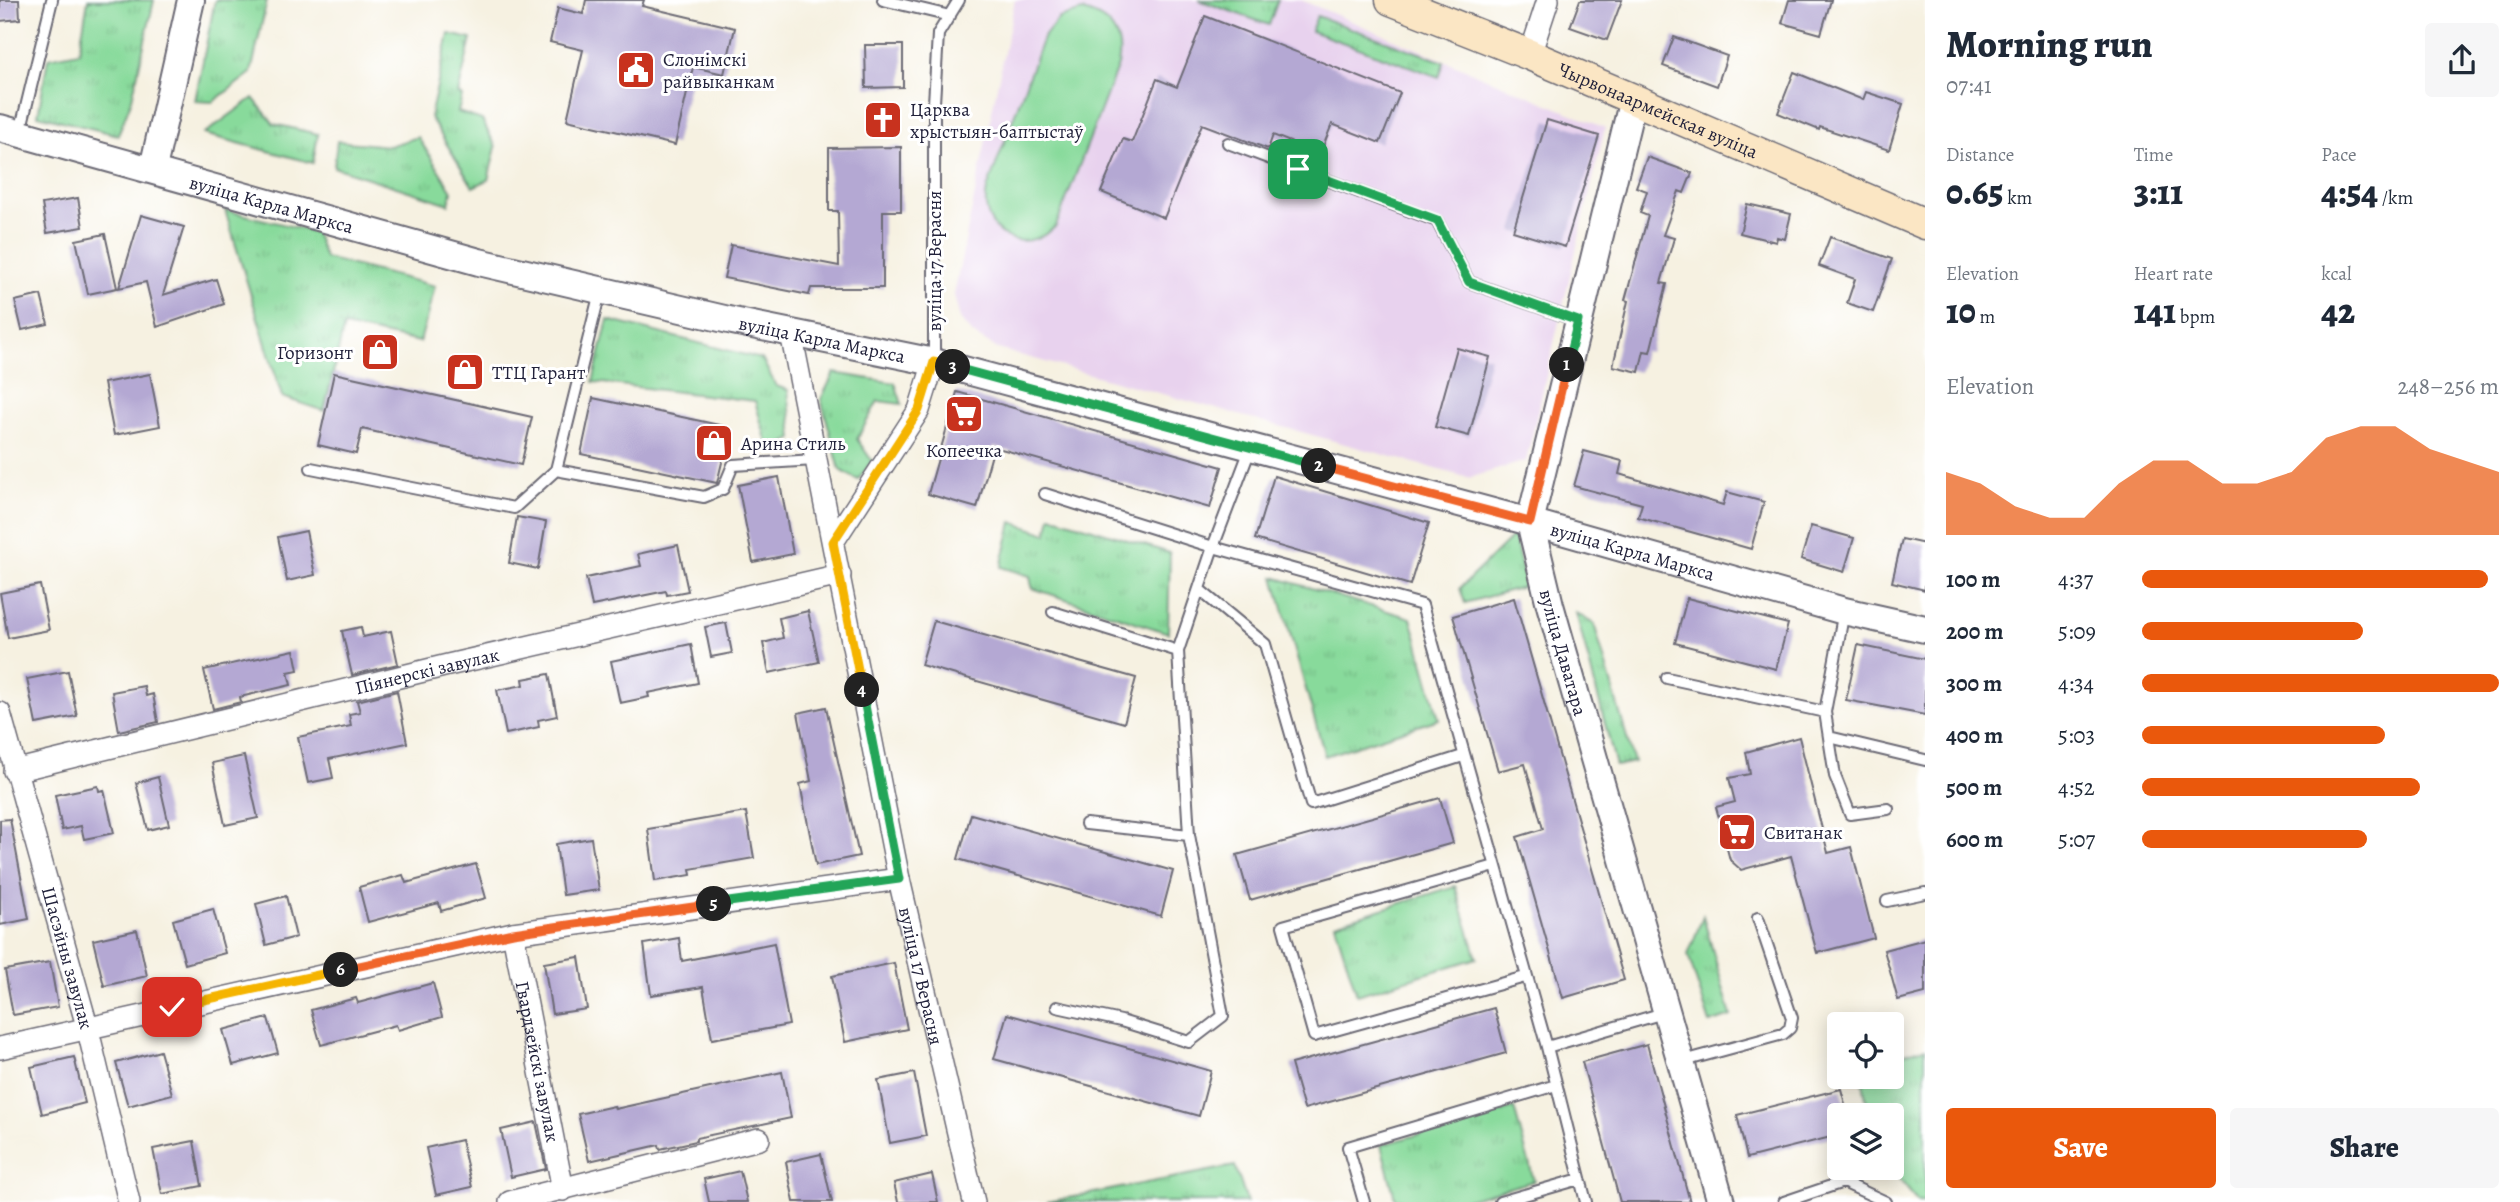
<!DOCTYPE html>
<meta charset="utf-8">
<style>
body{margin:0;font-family:Alegreya,serif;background:#f6f6f7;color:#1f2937;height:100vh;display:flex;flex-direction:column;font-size:26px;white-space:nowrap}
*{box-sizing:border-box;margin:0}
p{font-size:23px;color:#747a83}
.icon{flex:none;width:38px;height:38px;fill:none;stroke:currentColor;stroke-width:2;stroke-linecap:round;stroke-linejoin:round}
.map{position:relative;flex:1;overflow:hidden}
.side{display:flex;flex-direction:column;background:#fff;width:595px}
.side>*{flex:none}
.tools{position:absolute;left:1827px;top:1012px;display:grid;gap:14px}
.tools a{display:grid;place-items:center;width:77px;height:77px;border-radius:7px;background:#fff;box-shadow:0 4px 18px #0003;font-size:35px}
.pin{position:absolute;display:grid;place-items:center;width:60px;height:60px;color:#fff;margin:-30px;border-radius:14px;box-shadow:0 4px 10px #0006}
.km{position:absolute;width:35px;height:35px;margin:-18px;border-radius:50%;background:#222;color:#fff;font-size:19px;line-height:35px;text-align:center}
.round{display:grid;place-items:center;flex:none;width:74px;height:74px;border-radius:7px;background:#f6f6f7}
.overview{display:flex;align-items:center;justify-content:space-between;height:119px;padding:0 21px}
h1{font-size:38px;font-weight:800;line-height:52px}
.metrics{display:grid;grid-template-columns:repeat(3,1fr);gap:10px;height:119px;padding:7px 21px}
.metrics div{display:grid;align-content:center}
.metrics b{font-size:35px;font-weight:800}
.metrics small{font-size:19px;font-weight:400}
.metrics p{font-size:19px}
.chart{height:196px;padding:14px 21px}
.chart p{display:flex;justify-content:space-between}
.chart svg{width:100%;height:126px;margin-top:7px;fill:#ea580c;opacity:.7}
.cta{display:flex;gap:14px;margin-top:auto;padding:14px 21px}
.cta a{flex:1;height:80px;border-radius:7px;background:#ea580c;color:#fff;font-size:28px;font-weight:800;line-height:80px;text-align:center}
.cta a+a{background:#f6f6f7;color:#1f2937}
ul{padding:0 21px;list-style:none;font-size:23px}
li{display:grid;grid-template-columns:112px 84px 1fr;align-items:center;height:52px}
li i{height:18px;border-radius:9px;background:#ea580c}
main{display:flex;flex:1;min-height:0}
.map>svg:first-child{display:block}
</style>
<main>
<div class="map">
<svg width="1925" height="1202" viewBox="0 0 1925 1202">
<defs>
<pattern id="grass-tufts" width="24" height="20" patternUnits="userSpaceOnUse" patternTransform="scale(1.75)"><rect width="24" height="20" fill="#88da9b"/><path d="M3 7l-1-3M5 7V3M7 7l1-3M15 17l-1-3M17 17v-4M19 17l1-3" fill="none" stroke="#75bb86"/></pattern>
</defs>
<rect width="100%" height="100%" fill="#fff"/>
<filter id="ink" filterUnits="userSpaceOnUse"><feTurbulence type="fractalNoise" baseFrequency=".0143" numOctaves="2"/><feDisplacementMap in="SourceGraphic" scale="14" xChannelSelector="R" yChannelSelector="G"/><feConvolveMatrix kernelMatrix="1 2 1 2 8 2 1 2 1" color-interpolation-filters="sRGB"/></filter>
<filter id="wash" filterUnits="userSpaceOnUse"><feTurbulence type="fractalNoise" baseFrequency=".00686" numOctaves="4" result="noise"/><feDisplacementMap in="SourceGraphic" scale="28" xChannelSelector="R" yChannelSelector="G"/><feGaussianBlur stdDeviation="1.57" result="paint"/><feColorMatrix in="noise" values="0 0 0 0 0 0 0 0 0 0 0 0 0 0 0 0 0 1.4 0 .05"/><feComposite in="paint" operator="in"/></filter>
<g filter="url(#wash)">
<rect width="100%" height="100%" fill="#f6f1e1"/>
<path fill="#e8d2ee" d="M1015,0H1301L1605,128L1526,461L1469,478L998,349L971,333L960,319L954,295Z"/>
<path fill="url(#grass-tufts)" stroke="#557e6b" stroke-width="2" d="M88,0H154L132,99L118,135L38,115L48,58L79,52Z
M215,0H267L251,73L213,102L195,101Z
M1199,0H1278L1269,25Z
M1317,16L1444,62L1439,77L1311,31Z
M449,34L471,39L458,94L462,96L458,112L482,120L496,147L488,180L473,187L430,117Z
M253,98L274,124L318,134L313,163L204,134Z
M418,137L452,191L449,204L334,167L337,141L389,146Z
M225,210L315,232L325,258L435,286L420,342L344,326L324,411L282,397Z
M608,320L762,359L776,386L788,390L793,439L769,450L755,401L593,382Z
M834,373L895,383L902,404L878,401L857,439L872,461L858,480L840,470L821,399Z
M1051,516L1170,553L1168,633L1032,588L1030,576L1001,567L1012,522L1047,534Z
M1514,535L1526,586L1465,603L1460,588Z
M1274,577L1411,618L1439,719L1325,756Z
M1576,613L1594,624L1634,762L1616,766Z
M1455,886L1477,958L1357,995L1335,924Z
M1703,916L1731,1016L1710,1023L1688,955Z
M1925,1048V1202H1918L1889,1167H1892V1115H1869L1862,1076H1892V1057Z
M1514,1108L1534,1181L1457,1202H1396L1381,1145Z
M1235,1166L1247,1202H1047Z"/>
<path fill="#88da9b" stroke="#557e6b" stroke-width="2" d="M1082,11C1110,17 1124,36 1118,65L1056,226C1023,258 978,234 987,189L1043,38L1059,18Z"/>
<g id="blocks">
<path fill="#b4a8d3" d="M0,0H19L20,19L0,21Z
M586,0H644L642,6L735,28L724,74L693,67L675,145L567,120L583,50L550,42L558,8L583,14Z
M1580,0H1622L1607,40L1570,27Z
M1789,0H1831L1821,34L1782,23Z
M1205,16L1400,93L1380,143L1332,124L1320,154L1273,135L1268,149L1202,124L1164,218L1101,192L1123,139L1132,142L1157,79L1177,87Z
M1674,37L1727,56L1717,86L1663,66Z
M865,45H903V87L866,88Z
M1794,72L1863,100L1866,92L1903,104L1889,150L1820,127L1819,130L1778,113Z
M1547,120L1599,136L1565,247L1513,231Z
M901,147V211H883V288H811L809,295L724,278L731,245L839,266L838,211H829V148Z
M1647,157L1692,173L1684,193L1679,191L1663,235L1674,238L1661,283L1667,284L1650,352L1644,351L1639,372L1613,366L1628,301L1625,300L1648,216L1640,213L1647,191L1636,187Z
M78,198L83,227L47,233L42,204Z
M1747,204L1791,214L1785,239L1777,237L1776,242L1740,233Z
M141,215L184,227L163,295L216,279L224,304L157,327L146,282L119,288Z
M105,234L117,288L88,294L76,240Z
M1830,237L1892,259L1873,312L1847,303L1855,279L1819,266Z
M41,295L48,324L22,330L15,301Z
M1457,348L1490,357L1469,436L1435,427Z
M334,373L532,417L521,465L362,429L356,454L318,445Z
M150,374L160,426L114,435L104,383Z
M957,392L1222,467L1210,508L994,447L977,508L928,494Z
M593,398L724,426L719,453L724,454L717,483L581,454Z
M1584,451L1622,461L1619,474L1723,505L1727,492L1764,502L1751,549L1638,517L1642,504L1574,486Z
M1274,476L1429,523L1410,585L1255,539Z
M779,477L793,554L753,562L738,485Z
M517,517L546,522L538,569L509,563Z
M1811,526L1854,538L1844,572L1801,559Z
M306,531L315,575L287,581L278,537Z
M1902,539L1925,544V590L1892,582Z
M678,545L688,591L667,595L666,591L592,606L586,578L641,566L638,554Z
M40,585L49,630L8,638L0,593Z
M1514,598L1624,980L1563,998L1517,837L1543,829L1525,764L1498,771L1453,616Z
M1687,598L1788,624L1776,669L1675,643Z
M808,611L819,662L769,673L763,643L783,638L779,618Z
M934,621L1136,678L1124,723L921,665Z
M726,623L732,653L711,657L705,627Z
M361,627L363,637L391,631L398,664L352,675L342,631Z
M691,644L698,683L648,693L649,697L620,703L611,661Z
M1858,645L1925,659V715L1846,700Z
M294,650L298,670L288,672L291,685L240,697L241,702L213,709L204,670Z
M68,671L77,716L36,724L27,679Z
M549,674L557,716L538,720L539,727L506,734L497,690L524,685L523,679Z
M144,686L146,696L153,694L158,722L119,731L112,692Z
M397,691L407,743L329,759L333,778L308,783L298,737L351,726L349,714L360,712L357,701Z
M826,707L859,856L816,865L800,784L811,781L798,713Z
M1799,737L1828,853L1851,847L1874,938L1817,953L1791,856L1741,870L1730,860L1716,807L1735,802L1729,778L1750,774L1746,752Z
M244,756L258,818L225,825L212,763Z
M158,777L169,825L148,830L136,783Z
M98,786L99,791L104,790L114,833L84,839L81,826L62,830L55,795Z
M1440,798L1453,843L1250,900L1237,855Z
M746,812L754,858L690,869L691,875L655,881L648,829Z
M971,814L1173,871L1161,916L958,859Z
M10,819L29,919L0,925V820Z
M591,838L599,890L563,895L556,844Z
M476,864L486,898L441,911L439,903L368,922L359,887L403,875L406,883Z
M286,896L296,937L266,945L256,904Z
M213,909L225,953L185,964L173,920Z
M137,930L147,976L104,986L93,940Z
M679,938L682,961L774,943L789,1025L712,1039L703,987L651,995L644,944Z
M1925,939V993L1898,1000L1884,950Z
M579,957L587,1009L552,1014L544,963Z
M50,962L58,1007L13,1015L5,970Z
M894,963L907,1029L845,1042L832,976Z
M433,983L442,1017L398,1030L396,1025L321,1045L311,1010L356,998L358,1003Z
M1494,1008L1506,1053L1304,1109L1291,1064Z
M1007,1014L1211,1071L1199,1116L994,1059Z
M268,1018L278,1053L233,1065L223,1030Z
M1647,1044L1690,1202H1620L1582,1062Z
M160,1051L172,1094L128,1106L116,1063Z
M74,1057L85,1103L42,1114L31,1067Z
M782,1072L791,1118L696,1138V1141L660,1149L659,1145L589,1161L578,1114L614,1106L615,1109Z
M914,1073L926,1136L890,1143L878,1080Z
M1841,1089L1848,1115H1839V1135L1747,1158L1737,1115Z
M536,1122L546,1169L511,1177L501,1130Z
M461,1140L472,1187L436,1195L426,1148Z
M194,1141L202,1186L162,1194L153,1149Z
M821,1154L832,1202H794L786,1162Z
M740,1171L747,1202H709L704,1179Z
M932,1174L938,1202H898L894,1183Z"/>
</g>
</g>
<g filter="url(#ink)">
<use href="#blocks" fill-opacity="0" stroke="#6c6a75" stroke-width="2"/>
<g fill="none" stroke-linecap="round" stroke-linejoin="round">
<defs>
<path id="service" d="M883,0L950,16
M20,132L52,0
M1228,143L1437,221L1469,282L1578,321
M934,362V103L938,34L959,0
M311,468L514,508L556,470L600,292
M556,470L704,497L723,489L733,465L815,460
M1045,494L1213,547L1251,447
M1201,591L1265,644L1311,804L1463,756
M1844,611L1825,712L1835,776L1850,814L1888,809
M1053,612L1178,651
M1667,678L1825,712
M1829,737L1925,760
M1086,824L1189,835
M1495,866L1283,926L1314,1036L1525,977
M1887,901L1925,893
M1057,1007L1121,1021L1189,1042L1223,1016L1189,835L1178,651L1213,547L1422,605L1547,1047L1586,1202
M1547,1047L1667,1012
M1680,1062L1783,1034L1790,1028L1792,1018L1758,918
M1364,1202L1348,1147L1556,1085
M1500,1202L1580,1179
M1784,1202L1843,1182L1886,1202"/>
<g id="minor">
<path d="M1530,55L1548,0"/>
<path id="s1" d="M791,333L899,879L974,1202"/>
<path d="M833,542L919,410L934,362"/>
<path id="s2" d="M0,713L87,1026L129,1202"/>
<path id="s3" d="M14,771L448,665L840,575"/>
<path id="s4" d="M513,933L563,1190"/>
<path d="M0,1048L513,933L899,879"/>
<path d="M510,1202L759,1139"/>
</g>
<g id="tertiary">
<path id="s5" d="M1633,99L1530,522L1550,605L1721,1202"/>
<path id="s6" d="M0,128L479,262L733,321L934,362L1530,522L1844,611L1925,629"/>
<path d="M153,168L191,0"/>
</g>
<g id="secondary">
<path id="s7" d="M1391,0L1530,55L1925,224"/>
</g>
</defs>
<use href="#service" stroke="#6c6a75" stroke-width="14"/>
<use href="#minor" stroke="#6c6a75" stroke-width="24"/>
<use href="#tertiary" stroke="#6c6a75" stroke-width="30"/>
<use href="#secondary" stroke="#6c6a75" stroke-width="33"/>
<use href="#service" stroke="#fff" stroke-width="10"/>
<use href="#minor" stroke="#fff" stroke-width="21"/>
<use href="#tertiary" stroke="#fff" stroke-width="26"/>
<use href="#secondary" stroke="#fbe6c4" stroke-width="30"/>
</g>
</g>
<g fill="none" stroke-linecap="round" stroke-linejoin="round" filter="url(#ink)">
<defs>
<path id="split-1" d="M1298,169L1437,220L1469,282L1578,321L1567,365"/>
<path id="split-2" d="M1319,466L1530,522L1567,365"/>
<path id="split-3" d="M953,367L1319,466"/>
<path id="split-4" d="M862,690L833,542L919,410L934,362L953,367"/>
<path id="split-5" d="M714,904L899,879L862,690"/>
<path id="split-6" d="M341,970L513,933L714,904"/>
<path id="split-7" d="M172,1007L341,970"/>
</defs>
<use href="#split-1" stroke="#fff" stroke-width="14"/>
<use href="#split-2" stroke="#fff" stroke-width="14"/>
<use href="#split-3" stroke="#fff" stroke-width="14"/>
<use href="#split-4" stroke="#fff" stroke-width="14"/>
<use href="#split-5" stroke="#fff" stroke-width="14"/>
<use href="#split-6" stroke="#fff" stroke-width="14"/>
<use href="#split-7" stroke="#fff" stroke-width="14"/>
<use href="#split-1" stroke="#22a559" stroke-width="9"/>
<use href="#split-2" stroke="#f0652b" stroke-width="9"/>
<use href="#split-3" stroke="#22a559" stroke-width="9"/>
<use href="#split-4" stroke="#f5b400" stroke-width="9"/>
<use href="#split-5" stroke="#22a559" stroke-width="9"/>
<use href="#split-6" stroke="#f0652b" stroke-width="9"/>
<use href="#split-7" stroke="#f5b400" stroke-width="9"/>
</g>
<defs>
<symbol id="civic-square" viewBox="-11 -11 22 22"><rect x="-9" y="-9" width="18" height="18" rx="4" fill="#c8321e" stroke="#fff"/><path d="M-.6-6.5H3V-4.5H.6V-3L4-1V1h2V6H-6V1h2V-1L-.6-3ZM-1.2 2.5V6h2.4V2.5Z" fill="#fff"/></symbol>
<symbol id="church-square" viewBox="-11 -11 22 22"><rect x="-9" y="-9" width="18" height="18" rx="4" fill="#c8321e" stroke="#fff"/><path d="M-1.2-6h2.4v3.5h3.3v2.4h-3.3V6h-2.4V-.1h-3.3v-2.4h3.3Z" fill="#fff"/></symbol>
<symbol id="shop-square" viewBox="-11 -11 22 22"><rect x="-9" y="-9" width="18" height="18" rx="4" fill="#c8321e" stroke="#fff"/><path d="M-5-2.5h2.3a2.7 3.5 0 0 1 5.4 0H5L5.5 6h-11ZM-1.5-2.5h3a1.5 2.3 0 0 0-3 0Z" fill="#fff"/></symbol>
<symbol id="supermarket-square" viewBox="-11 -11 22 22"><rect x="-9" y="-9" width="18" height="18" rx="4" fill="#c8321e" stroke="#fff"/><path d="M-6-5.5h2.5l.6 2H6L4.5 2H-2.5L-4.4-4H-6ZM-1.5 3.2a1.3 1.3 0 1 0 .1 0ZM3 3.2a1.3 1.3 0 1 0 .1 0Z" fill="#fff"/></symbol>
</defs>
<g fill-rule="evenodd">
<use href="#civic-square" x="614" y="48" width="44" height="44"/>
<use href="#church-square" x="861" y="98" width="44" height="44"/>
<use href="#shop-square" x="358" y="330" width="44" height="44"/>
<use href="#shop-square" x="443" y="350" width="44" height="44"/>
<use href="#supermarket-square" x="942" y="392" width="44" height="44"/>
<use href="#shop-square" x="692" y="421" width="44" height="44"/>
<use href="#supermarket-square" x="1715" y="810" width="44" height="44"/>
</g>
<g text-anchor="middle" stroke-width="6" stroke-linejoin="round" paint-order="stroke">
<g font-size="19" fill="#22223b" stroke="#fff" text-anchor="start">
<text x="663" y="66">Слонімскі<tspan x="663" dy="22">райвыканкам</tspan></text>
<text x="910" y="116">Царква<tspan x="910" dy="22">хрыстыян-баптыстаў</tspan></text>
<text x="353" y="359" text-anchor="end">Горизонт</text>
<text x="492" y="379">ТТЦ Гарант</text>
<text x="741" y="450">Арина Стиль</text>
<text x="964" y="457" text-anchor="middle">Копеечка</text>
<text x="1764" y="839">Свитанак</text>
</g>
<g font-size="19" fill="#22223b" stroke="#fff">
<text dy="7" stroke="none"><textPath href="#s7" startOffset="289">Чырвонаармейская вуліца</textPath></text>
<text dy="7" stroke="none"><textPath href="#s6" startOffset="282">вуліца Карла Маркса</textPath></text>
<text transform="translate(934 261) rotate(-90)" y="7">вуліца 17 Верасня</text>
<text dy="7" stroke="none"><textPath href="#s6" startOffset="849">вуліца Карла Маркса</textPath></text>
<text dy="7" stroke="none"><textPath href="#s6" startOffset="1687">вуліца Карла Маркса</textPath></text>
<text dy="7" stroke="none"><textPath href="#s5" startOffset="570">вуліца Даватара</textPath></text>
<text dy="7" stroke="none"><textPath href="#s3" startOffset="425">Піянерскі завулак</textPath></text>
<text dy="7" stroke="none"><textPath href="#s2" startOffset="254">Шасэйны завулак</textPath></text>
<text dy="7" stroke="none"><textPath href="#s1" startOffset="656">вуліца 17 Верасня</textPath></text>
<text dy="7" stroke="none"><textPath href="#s4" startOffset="131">Гвардзейскі завулак</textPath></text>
</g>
</g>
</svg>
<div class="tools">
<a><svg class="icon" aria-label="locate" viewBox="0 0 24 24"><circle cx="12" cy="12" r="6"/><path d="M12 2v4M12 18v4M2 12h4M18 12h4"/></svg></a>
<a><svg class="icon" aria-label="layers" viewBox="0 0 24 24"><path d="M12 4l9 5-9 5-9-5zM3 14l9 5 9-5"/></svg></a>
</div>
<div class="pin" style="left:1298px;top:169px;background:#1e9e55"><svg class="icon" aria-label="arrive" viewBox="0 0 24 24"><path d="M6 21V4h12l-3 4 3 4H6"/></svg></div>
<div class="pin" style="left:172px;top:1007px;background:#d93025"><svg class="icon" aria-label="check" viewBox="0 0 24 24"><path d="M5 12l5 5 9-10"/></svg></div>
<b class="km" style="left:1567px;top:365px">1</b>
<b class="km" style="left:1319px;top:466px">2</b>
<b class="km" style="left:953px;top:367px">3</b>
<b class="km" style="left:862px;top:690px">4</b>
<b class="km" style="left:714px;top:904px">5</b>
<b class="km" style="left:341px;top:970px">6</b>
</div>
<section class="side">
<div class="overview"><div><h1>Morning run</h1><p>07:41</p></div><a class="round"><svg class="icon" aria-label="share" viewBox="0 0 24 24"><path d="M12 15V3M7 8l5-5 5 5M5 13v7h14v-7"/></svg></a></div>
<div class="metrics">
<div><p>Distance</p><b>0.65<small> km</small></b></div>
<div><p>Time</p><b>3:11</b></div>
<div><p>Pace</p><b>4:54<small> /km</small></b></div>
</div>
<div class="metrics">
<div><p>Elevation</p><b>10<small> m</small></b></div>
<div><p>Heart rate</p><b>141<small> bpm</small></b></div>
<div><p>kcal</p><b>42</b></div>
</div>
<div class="chart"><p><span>Elevation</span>248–256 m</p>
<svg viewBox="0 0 160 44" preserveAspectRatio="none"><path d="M0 44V22L10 26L20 34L30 38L40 38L50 26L60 18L70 18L80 26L90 26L100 22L110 10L120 6L130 6L140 14L150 18L160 22V44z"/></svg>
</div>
<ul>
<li><b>100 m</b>4:37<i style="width:97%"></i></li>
<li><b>200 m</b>5:09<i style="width:62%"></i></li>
<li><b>300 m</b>4:34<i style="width:100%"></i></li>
<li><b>400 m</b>5:03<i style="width:68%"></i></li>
<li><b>500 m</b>4:52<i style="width:78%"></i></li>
<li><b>600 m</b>5:07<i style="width:63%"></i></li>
</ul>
<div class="cta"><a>Save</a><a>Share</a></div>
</section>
</main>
